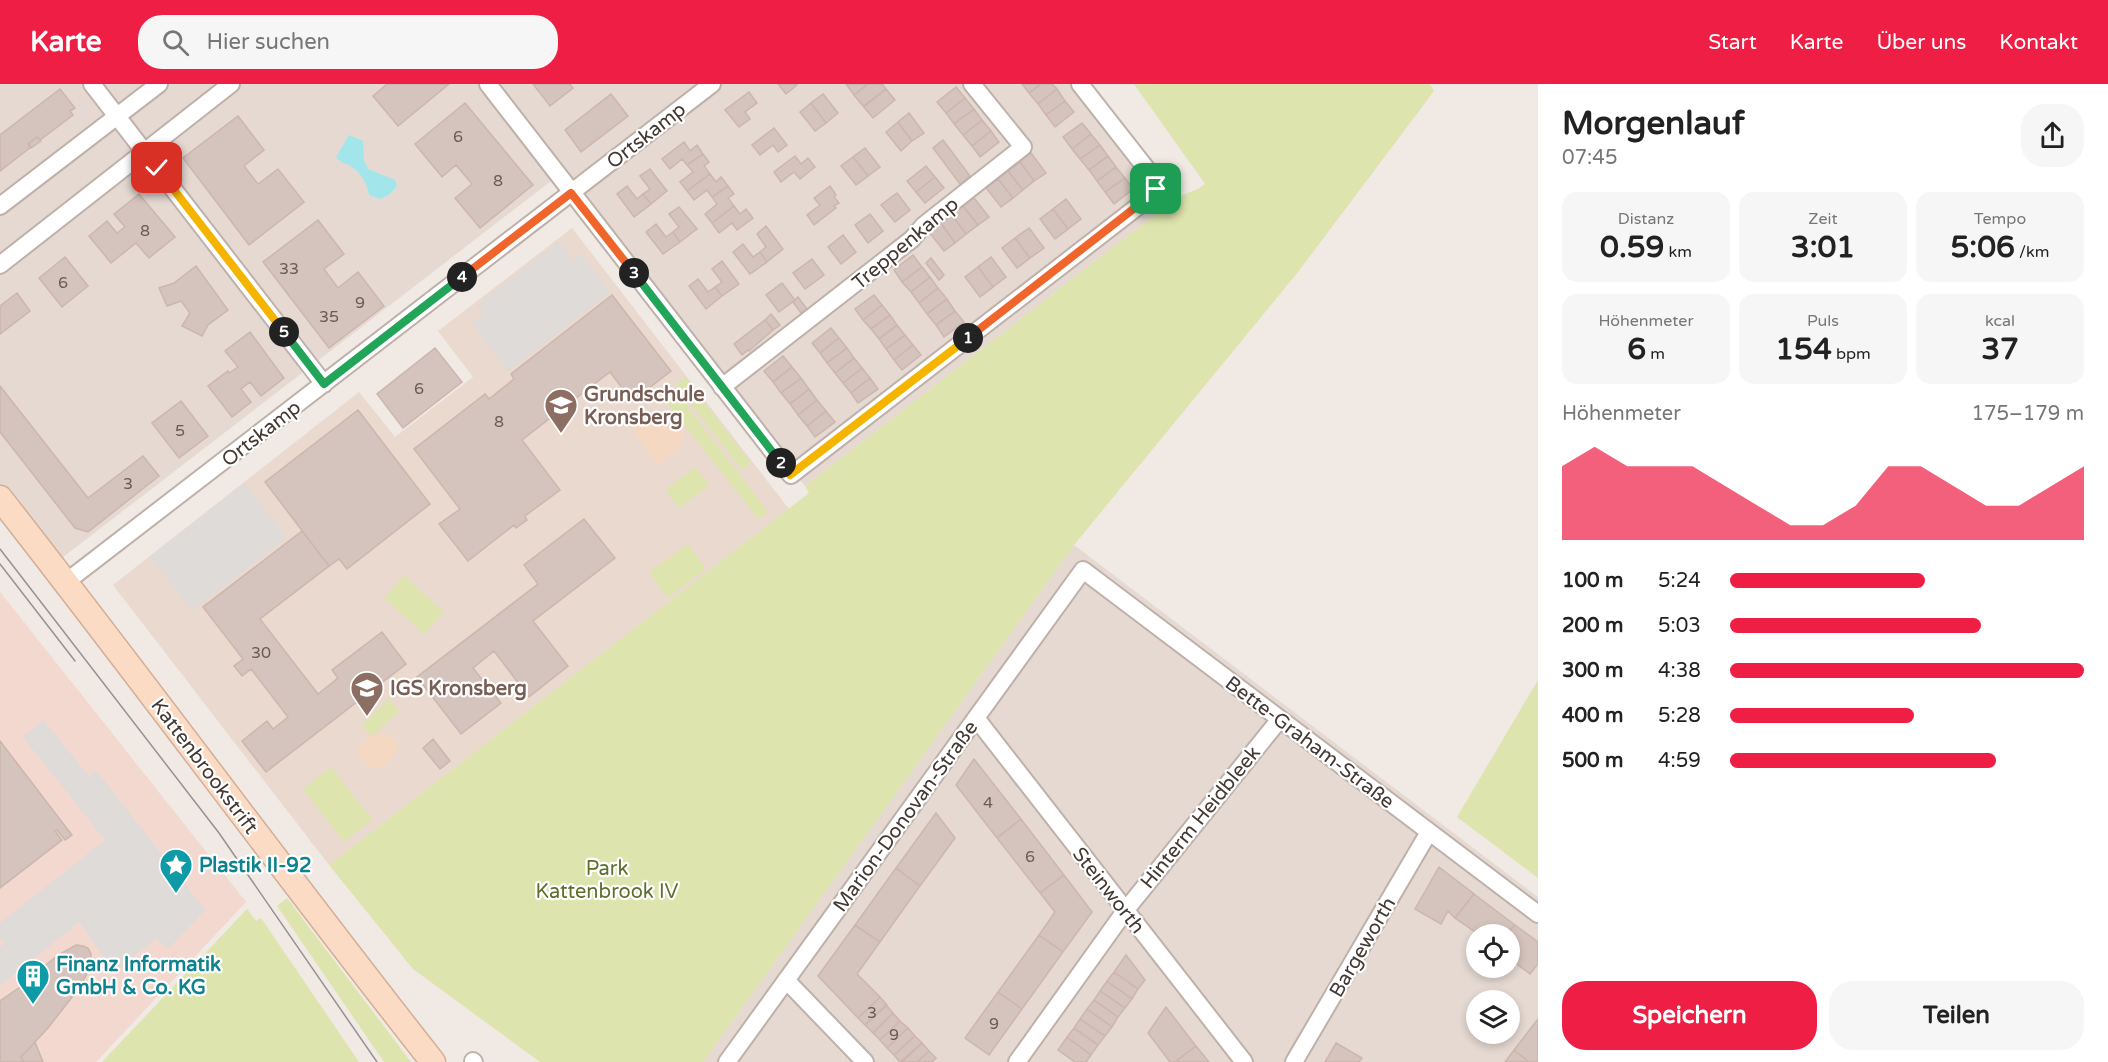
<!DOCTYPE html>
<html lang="de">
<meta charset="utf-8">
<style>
body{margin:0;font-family:"Varela Round",sans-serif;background:#f6f6f6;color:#222;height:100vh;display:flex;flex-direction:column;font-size:22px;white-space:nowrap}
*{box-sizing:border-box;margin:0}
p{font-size:20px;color:#767676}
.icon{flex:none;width:33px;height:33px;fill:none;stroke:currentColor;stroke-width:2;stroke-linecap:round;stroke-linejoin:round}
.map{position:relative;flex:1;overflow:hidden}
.panel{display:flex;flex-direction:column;background:#fff;width:570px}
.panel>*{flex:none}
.buttons{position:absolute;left:1466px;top:840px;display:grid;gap:12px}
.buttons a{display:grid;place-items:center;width:54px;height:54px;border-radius:50%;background:#fff;box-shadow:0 3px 9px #0003;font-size:30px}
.pin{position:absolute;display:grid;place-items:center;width:51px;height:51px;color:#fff;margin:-26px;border-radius:12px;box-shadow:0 3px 9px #0006}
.km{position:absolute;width:30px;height:30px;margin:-15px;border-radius:50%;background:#222;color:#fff;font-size:16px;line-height:30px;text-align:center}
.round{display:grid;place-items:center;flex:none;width:63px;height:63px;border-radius:24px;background:#f6f6f6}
.overview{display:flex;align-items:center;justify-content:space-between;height:102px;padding:0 24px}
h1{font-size:33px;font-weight:700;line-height:45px}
.metrics{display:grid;grid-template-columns:repeat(3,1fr);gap:9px;height:102px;padding:6px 24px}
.metrics div{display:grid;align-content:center;border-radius:15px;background:#f6f6f6;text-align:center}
.metrics b{font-size:30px;font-weight:700}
.metrics small{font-size:16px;font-weight:400}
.metrics p{font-size:16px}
.chart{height:168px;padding:12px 24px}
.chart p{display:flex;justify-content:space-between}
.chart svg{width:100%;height:108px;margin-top:6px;fill:#ee1e45;opacity:.7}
.cta{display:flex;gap:12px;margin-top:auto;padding:12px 24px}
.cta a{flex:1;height:69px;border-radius:24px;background:#ee1e45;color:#fff;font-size:24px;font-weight:700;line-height:69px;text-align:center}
.cta a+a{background:#f6f6f6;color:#222}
ul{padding:0 24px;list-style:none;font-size:20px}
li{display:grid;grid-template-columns:96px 72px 1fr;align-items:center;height:45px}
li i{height:15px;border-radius:8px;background:#ee1e45}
header{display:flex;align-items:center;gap:36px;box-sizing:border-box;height:84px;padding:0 30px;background:#ee1e45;color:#fff}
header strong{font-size:28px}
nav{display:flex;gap:33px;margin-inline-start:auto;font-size:21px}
.search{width:420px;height:54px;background:#f6f6f6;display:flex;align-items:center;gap:15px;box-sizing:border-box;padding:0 21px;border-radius:24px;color:#767676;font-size:22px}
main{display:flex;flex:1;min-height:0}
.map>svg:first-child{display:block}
</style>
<header>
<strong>Karte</strong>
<div class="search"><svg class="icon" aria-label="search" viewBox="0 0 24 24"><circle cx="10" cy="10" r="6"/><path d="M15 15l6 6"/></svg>Hier suchen</div>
<nav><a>Start</a><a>Karte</a><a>Über uns</a><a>Kontakt</a></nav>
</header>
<main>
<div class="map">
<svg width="1538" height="978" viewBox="0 0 1538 978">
<rect width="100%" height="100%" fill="#f1e9e4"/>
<path fill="#e5d9d2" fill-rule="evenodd" d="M0,0H1091L1178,113L805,402L564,87L58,477L0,402Z
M1074,461L1538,813V978H703ZM1476,850H1509V884H1476ZM1476,916H1509V950H1476Z"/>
<path fill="#f2d8cf" d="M0,508L246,818L96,978H0Z"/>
<path fill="#e9d9ce" d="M572,144L789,425L329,781L113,501L359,308L395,353L473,293L438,247Z"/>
<path fill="#dee4ae" d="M1134,0H1430L1434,7L1298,188L1074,461L703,978H540L413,885L329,781L809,409L805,402L1178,113L1198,105L1205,100Z
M685,293L751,379L742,386L676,301Z
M673,303L768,428L758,435L661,311Z
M695,383L709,401L679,424L665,406Z
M688,460L706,485L667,514L649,488Z
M404,492L444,528L424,550L384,514Z
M1538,596V794L1457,733Z
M389,615L399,627L372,652L362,641Z
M331,683L372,736L344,758L303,705Z
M287,814L411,978H384L277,822Z
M247,825L256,837L261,834L359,978H102Z"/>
<path fill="#f4d8c1" d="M638,323L645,327L648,334L654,338L667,329L683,346L684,356L677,365L658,382L623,332Z
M384,649L395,656L398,662L394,671L384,683H370L358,671V662L370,653Z"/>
<path fill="#dfdbd9" d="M559,158L573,176L581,170L610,208L508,287L472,240L484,231L477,222Z
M244,399L286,454L192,527L150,472Z
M43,636L89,692L96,686L205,826L169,864L156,855L114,888L79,838L0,902V863L5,859L0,853V839L105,756L23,653Z"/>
<path fill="#a2e6eb" d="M349,51L363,57L364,76L368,85L395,96L397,102L389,111L380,115L369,111C367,98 360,87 349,81C343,79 340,78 336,73Z"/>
<path fill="#d5c3bd" stroke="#ccb6ae" stroke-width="1.5" d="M387,0H449L398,42L373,12Z
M533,0H570L573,4L550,22Z
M778,0H797V1L786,10Z
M846,0H868L854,11Z
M868,0H882L886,5L863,22L854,11Z
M1022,0H1041L1029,9Z
M1041,0H1052L1057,5L1038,20L1029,9Z
M956,3L965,14L946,29L937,18Z
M60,5L75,24L70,27L73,31L40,56L37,53L28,60L31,63L0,87V51Z
M886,5L895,16L873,34L864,23Z
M1057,5L1065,17L1046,31L1038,20Z
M749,8L757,19L745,28L750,35L739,43L725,26Z
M611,10L628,32L581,68L565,46Z
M823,10L838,29L826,39L811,19Z
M965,14L974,25L954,40L946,29Z
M1065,17L1074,28L1055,43L1046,31Z
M465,19L533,101L480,144L455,114L472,100L456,81L442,93L415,60Z
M811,19L826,39L815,47L800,28Z
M974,25L982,36L963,51L954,40Z
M909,29L924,49L912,57L898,38Z
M238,32L264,66L244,82L258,100L278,85L304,118L249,161L183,74Z
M982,36L991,47L972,62L963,51Z
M898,38L912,57L901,67L886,48Z
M1082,39L1091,50L1072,65L1063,53Z
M774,44L787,61L778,68L773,61L760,71L752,61Z
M991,47L999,58L980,73L972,62Z
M1091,50L1100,61L1080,75L1072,65Z
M37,53L41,57L31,64L28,60Z
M943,56L970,92L960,100L933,64Z
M684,58L690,67L697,61L703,70L687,81L682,75L670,85L662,75Z
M1100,61L1108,72L1089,86L1080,75Z
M865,64L880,83L868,92L853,73Z
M1031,69L1046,89L1034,97L1020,78Z
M703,70L709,78L704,82L710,90L687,107L680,98L693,88L687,81Z
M795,72L801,80L808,74L815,83L800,95L794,88L781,98L774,88Z
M1108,72L1116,83L1097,97L1089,86Z
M853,73L868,92L856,101L841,82Z
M1020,78L1034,97L1023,106L1008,87Z
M926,82L935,93L916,108L907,97Z
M1116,83L1125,94L1105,108L1097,97Z
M650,85L667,107L651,120L643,110L650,105L640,92Z
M1008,87L1023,106L1013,114L998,95Z
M710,90L716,98L721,93L728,102L712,113L707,106L694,116L687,107Z
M935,93L944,104L925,119L916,108Z
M1125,94L1133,105L1114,120L1105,108Z
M998,95L1013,114L1001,123L986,104Z
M627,102L637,115L643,110L651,120L634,133L617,110Z
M728,102L734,110L728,114L734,122L712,139L705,130L717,120L712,113Z
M830,102L836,111L834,113L839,119L834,122L836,124L814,141L807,131L820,121L814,114Z
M897,109L910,126L895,138L881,121Z
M139,110L175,153L149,174L136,159L111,179L89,152L107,137L117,149L125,143L114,130Z
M974,114L989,133L978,141L963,122Z
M1066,115L1081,135L1068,145L1053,125Z
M734,122L740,130L746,125L753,134L737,146L732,139L719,149L712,139Z
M963,122L978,141L966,150L952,131Z
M679,123L697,145L680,158L673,148L679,143L669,130Z
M1053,125L1068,145L1055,155L1040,135Z
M870,130L883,147L868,159L855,141Z
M952,131L966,150L955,159L941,139Z
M318,136L344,170L324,185L338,204L358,188L384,222L329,264L263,178Z
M941,139L955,159L944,167L929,148Z
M656,140L666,153L673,148L680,158L663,170L646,148Z
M766,142L783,165L767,178L760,168L766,163L757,150Z
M1029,144L1044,164L1030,174L1015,154Z
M843,151L856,168L841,180L828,163Z
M1015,154L1030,174L1017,184L1002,164Z
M743,160L753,173L760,168L767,178L750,190L733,168Z
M913,171L922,183L902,198L894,186Z
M65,173L88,202L62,223L39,194Z
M991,173L1006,193L993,203L978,183Z
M931,174L944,191L939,196L926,179Z
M812,175L824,191L805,205L793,189Z
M722,177L739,200L722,212L715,203L722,198L712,185Z
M196,182L228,226L208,241L202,252L182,242L190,229L181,217L167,222L159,204L174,199Z
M922,183L930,193L911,208L902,198Z
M978,183L993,203L980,213L965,193Z
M930,193L938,204L919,219L911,208Z
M698,195L708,208L715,203L722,212L706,225L689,202Z
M782,199L795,216L779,228L766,211Z
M938,204L947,215L927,230L919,219Z
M17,209L30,227L0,250V222Z
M612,211L671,287L632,317L610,288L522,356L560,406L525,432L527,436L516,444L514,441L468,477L439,440L460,425L414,365L485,310L489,315L514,295L511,290Z
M874,211L882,221L863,236L855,225Z
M798,213L807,225L801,229L793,218Z
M947,215L955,227L936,241L927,230Z
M882,221L890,231L871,245L863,236Z
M955,227L964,238L944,253L936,241Z
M771,230L780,241L773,246L765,236Z
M890,231L897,241L879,255L871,245Z
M765,236L773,246L749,267L748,266L742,271L734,260Z
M897,241L905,251L886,265L879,255Z
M831,244L839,254L820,269L812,259Z
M250,248L284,294L261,312L250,298L241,305L251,318L232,333L208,302L228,287L229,289L238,283L225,267Z
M905,251L913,261L894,276L886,265Z
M839,254L847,264L827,279L820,269Z
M913,261L921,271L902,286L894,276Z
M435,264L462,298L403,344L377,310Z
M847,264L854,274L835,289L827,279Z
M783,272L792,283L773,298L764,287Z
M854,274L862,284L843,299L835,289Z
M792,283L801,294L781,309L773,298Z
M862,284L870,294L851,309L843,299Z
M801,294L809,305L790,320L781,309Z
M870,294L878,305L858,319L851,309Z
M0,302L88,414L143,372L159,392L88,448L75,444L0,348Z
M809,305L817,316L798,331L790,320Z
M817,316L826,327L807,342L798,331Z
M181,317L208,352L179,374L152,339Z
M358,326L430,420L347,485L339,475L329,482L265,398Z
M826,327L835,338L815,353L807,342Z
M584,435L615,474L533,537L568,582L529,613L494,567L473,584L501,619L461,650L417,593L538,500L524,481Z
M302,447L329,482L260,535L318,610L338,594L332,586L382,548L406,580L266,688L242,657L267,637L273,645L288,633L251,585L242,592L234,582L243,575L203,523Z
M433,655L450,677L440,685L423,664Z
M0,657L72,751L65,756L57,746L55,747L62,756L0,804Z
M974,675L1021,735L997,754L956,701Z
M936,729L955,754L920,802L896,784Z
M1021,735L1064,791L1040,809L997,754Z
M1439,783L1474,810L1455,834L1448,827L1441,840L1415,825Z
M896,784L920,802L880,858L855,841Z
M1064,791L1092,828L1063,868L1039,851L1055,828L1040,809Z
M1474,810L1515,841L1507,850H1478L1455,834Z
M855,841L880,858L857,890L880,913L858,934L818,892Z
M1515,841L1538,858V880L1530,890L1509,874V850H1507Z
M1039,851L1063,868L1022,925L998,908Z
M76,861L83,862L88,864L91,870V877L86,892L76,908L48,944L21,973L24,978H0V917L36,892L35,890L58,871Z
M1126,871L1145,896L1138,905L1114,888Z
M1114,888L1138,905L1132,915L1107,897Z
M1107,897L1132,915L1125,924L1100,907Z
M1100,907L1125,924L1118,933L1094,916Z
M998,908L1022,925L989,971L965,954Z
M880,913L887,921L865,941L858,934Z
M1094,916L1118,933L1112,943L1087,925Z
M886,921L893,929L873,949L865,941Z
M1166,923L1196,962L1175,978H1170L1148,949Z
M1087,925L1112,943L1105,952L1080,935Z
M893,929L900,937L880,956L873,949Z
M1080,935L1105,952L1098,961L1074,944Z
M1538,935V978H1529L1514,966Z
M900,937L908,944L887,964L880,956Z
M908,944L915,952L894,971L887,964Z
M1074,944L1098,961L1091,971L1067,953Z
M915,952L922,959L900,978L894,971Z
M1067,953L1091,971L1086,978H1075L1058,966Z
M35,958L43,978H24L21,973Z
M922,959L929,967L917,978H902Z
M1336,959L1362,974L1359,978H1325Z
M1196,962L1209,978H1175Z
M1514,966L1529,978H1505Z
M929,967L936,974L932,978H917Z"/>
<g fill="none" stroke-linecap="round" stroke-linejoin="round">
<defs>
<path id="street" d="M92,0L324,300
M488,0L791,391L1150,113L1156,105V97L1080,0
M0,122L159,0
M0,181L231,0
M722,303L912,155L924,141L1023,63L972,0
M66,498L712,0
M976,634L1244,978
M786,896L865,978
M473,977L474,978
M727,978L1083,486L1538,830
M1017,978L1125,827L1280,635
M1294,978L1429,748"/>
<path id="secondary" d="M0,414C146,600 286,792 433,978"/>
</defs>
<use href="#street" stroke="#bfb1aa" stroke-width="20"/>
<use href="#secondary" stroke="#d2ae98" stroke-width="27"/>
<use href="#street" stroke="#fff" stroke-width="16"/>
<use href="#secondary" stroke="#fbdbc4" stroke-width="24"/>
<path stroke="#939393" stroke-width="1.5" d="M0,465L219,749L377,978
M0,480L75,577"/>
</g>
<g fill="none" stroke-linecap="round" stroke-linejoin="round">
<defs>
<path id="split-1" d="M968,254L1150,112L1156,105"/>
<path id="split-2" d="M781,379L790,391L968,254"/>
<path id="split-3" d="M634,189L781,379"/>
<path id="split-4" d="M462,193L571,109L634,189"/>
<path id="split-5" d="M284,248L324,300L462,193"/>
<path id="split-6" d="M157,84L284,248"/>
</defs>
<use href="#split-1" stroke="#fff" stroke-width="12"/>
<use href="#split-2" stroke="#fff" stroke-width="12"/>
<use href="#split-3" stroke="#fff" stroke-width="12"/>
<use href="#split-4" stroke="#fff" stroke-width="12"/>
<use href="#split-5" stroke="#fff" stroke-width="12"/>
<use href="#split-6" stroke="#fff" stroke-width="12"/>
<use href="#split-1" stroke="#f0652b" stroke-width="8"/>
<use href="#split-2" stroke="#f5b400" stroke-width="8"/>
<use href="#split-3" stroke="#22a559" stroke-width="8"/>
<use href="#split-4" stroke="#f0652b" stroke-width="8"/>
<use href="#split-5" stroke="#22a559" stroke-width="8"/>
<use href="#split-6" stroke="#f5b400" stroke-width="8"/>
</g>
<defs>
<symbol id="school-pin" viewBox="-11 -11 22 30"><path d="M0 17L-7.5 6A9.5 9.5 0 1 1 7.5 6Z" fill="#8d6e63" stroke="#fff"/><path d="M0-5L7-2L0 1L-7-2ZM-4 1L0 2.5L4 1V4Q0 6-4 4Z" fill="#fff"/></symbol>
<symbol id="sight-pin" viewBox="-11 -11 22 30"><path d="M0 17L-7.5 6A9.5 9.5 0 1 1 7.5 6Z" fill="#0f9aa8" stroke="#fff"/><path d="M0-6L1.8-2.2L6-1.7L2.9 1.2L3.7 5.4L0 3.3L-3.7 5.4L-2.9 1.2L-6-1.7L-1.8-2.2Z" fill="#fff"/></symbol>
<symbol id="building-pin" viewBox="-11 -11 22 30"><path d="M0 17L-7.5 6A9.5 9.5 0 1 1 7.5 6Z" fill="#0f9aa8" stroke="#fff"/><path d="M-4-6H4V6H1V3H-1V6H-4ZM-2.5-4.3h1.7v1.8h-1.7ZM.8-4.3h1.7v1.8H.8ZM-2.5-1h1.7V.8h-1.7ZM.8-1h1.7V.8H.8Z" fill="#fff"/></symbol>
</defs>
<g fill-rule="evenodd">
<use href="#school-pin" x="542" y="302" width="38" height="52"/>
<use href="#school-pin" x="348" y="585" width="38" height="52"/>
<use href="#sight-pin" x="157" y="762" width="38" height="52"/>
<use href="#building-pin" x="14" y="873" width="38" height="52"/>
</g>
<g text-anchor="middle" stroke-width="4.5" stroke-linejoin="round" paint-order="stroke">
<g font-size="16" fill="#685b56">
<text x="458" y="58">6</text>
<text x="498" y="102">8</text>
<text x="145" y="152">8</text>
<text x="289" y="190">33</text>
<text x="63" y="204">6</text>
<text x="360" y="224">9</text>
<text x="329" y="238">35</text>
<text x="419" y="310">6</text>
<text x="499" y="343">8</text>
<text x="180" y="352">5</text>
<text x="128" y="405">3</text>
<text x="261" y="574">30</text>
<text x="988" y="724">4</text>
<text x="1030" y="778">6</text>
<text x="872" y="934">3</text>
<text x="994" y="945">9</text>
<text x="894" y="956">9</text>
</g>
<g font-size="20" fill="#433834" stroke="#fff">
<text transform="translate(646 51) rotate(-38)" y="7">Ortskamp</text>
<text transform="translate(905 159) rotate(-40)" y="7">Treppenkamp</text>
<text transform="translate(261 349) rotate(-38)" y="7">Ortskamp</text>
<text transform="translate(1310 658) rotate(37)" y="7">Bette-Graham-Straße</text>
<text transform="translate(205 682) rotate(53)" y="7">Kattenbrookstrift</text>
<text transform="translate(905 732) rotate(-54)" y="7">Marion-Donovan-Straße</text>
<text transform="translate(1200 733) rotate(-51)" y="7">Hinterm Heidbleek</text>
<text transform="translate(1109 806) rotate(52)" y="7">Steinworth</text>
<text transform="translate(1362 863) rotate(-60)" y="7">Bargeworth</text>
</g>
<g font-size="20" font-weight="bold" fill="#785e54" stroke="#fff" text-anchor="start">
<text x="584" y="317">Grundschule<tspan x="584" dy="23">Kronsberg</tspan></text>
<text x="390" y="611">IGS Kronsberg</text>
</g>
<g font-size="20" font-weight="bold" fill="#0d838f" stroke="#fff" text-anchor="start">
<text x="199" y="788">Plastik II-92</text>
<text x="56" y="887">Finanz Informatik<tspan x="56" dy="23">GmbH &amp; Co. KG</tspan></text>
</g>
<g font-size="20" fill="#5d702b" stroke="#fff">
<text x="607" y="791">Park<tspan x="607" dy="23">Kattenbrook IV</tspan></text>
</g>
</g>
</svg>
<div class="buttons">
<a><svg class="icon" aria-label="locate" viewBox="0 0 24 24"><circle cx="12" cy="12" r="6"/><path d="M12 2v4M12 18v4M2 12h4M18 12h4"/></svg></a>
<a><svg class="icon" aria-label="layers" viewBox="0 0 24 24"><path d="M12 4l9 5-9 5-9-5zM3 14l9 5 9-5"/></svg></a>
</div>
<div class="pin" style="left:1156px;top:105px;background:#1e9e55"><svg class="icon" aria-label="arrive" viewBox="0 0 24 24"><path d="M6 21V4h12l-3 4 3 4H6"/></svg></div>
<div class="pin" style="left:157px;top:84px;background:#d93025"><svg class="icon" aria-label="check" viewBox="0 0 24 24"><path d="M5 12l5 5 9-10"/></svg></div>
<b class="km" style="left:968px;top:254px">1</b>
<b class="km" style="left:781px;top:379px">2</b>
<b class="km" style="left:634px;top:189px">3</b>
<b class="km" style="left:462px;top:193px">4</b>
<b class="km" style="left:284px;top:248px">5</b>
</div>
<section class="panel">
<div class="overview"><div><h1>Morgenlauf</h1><p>07:45</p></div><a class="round"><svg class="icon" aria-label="share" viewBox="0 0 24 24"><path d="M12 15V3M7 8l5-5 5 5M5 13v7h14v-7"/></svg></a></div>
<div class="metrics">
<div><p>Distanz</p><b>0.59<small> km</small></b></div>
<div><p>Zeit</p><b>3:01</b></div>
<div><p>Tempo</p><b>5:06<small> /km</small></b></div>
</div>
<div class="metrics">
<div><p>Höhenmeter</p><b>6<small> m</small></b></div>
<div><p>Puls</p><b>154<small> bpm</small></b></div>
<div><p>kcal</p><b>37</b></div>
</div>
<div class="chart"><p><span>Höhenmeter</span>175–179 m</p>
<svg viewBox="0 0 160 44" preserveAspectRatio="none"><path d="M0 44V14L10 6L20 14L30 14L40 14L50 22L60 30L70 38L80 38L90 30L100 14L110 14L120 22L130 30L140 30L150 22L160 14V44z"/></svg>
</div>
<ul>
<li><b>100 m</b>5:24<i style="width:55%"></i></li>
<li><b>200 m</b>5:03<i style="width:71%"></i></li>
<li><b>300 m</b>4:38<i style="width:100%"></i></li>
<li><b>400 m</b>5:28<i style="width:52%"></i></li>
<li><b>500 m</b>4:59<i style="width:75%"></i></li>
</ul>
<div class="cta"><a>Speichern</a><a>Teilen</a></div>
</section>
</main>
